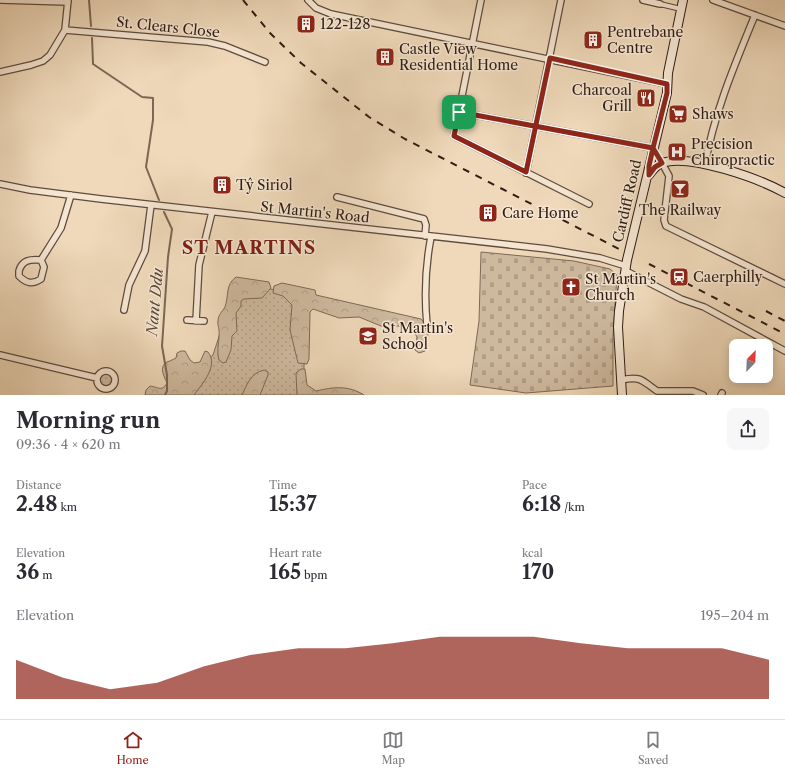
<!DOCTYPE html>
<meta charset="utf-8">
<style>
body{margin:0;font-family:"Libre Caslon Text",serif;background:#f7f7f7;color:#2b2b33;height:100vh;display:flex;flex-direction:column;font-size:15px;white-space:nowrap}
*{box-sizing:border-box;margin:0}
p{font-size:13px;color:#7c7c81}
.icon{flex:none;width:22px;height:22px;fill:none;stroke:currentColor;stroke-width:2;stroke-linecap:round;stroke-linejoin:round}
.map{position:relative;height:395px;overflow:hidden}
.panel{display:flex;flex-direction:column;background:#fff;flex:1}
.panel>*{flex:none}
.needle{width:26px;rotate:23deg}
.controls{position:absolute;left:729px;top:339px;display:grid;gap:8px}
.controls a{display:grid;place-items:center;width:44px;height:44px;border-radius:8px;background:#fff;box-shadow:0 2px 10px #0003;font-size:20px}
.pin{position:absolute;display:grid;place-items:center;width:34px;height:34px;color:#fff;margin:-17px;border-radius:8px;box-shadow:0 2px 6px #0006}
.round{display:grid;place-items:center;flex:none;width:42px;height:42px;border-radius:8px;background:#f7f7f7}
.summary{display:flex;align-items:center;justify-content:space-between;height:68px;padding:0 16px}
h1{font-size:22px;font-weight:800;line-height:30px}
.metrics{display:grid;grid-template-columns:repeat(3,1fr);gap:6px;height:68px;padding:4px 16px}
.metrics div{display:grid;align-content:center}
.metrics b{font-size:20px;font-weight:800}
.metrics small{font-size:11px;font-weight:400}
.metrics p{font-size:11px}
.chart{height:112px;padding:8px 16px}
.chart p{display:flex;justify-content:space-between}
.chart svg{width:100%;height:72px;margin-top:4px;fill:#8f2418;opacity:.7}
.tabs{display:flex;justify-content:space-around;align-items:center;height:56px;border-top:1px solid #e1e1e2;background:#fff;font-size:11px;color:#7c7c81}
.tabs a{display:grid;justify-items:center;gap:2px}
.tabs .selected{color:#8f2418}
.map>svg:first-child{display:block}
</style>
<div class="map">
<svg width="785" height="395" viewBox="0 0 785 395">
<defs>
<pattern id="grass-dots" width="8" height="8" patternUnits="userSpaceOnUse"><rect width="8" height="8" fill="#ceb99e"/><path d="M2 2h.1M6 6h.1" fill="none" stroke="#b19e87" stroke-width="1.8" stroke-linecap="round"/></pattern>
<pattern id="forest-crowns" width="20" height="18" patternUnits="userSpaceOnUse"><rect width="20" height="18" fill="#ceb99e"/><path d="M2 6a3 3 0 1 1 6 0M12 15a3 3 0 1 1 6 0" fill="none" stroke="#b19e87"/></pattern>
<pattern id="cemetery-stones" width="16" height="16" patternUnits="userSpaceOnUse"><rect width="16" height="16" fill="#ceb99e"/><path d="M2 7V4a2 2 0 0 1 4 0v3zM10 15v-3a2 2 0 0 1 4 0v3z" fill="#b19e87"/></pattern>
</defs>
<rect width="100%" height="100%" fill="#efd9ba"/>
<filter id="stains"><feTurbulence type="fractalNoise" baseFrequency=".005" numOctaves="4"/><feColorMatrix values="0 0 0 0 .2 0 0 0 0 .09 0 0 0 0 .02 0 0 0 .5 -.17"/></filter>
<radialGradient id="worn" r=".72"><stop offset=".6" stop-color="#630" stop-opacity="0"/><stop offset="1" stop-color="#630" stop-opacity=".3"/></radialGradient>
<path fill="url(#grass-dots)" stroke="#7e6a58" d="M270,289L316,295L306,310L303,395H175L189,374L213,355L225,318L231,290Z
M97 380a9 9 0 1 1 18 0a9 9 0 1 1-18 0Z"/>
<path fill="url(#forest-crowns)" stroke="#7e6a58" d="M236,277L269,282L271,288L262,298L244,299L241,301V306L236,313L237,331L232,336L231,350L226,362L223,363L219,360C216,350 220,340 219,330C219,327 217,324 218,321C218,315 222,312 225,307C229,296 225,285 236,277Z
M282,283L315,290L316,295L421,319L429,329L425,351L419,353L415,350L417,337L414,332L398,326H381L359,317L339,318L313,309L310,312L309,359L307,364L298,363L290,330L292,305L283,296L273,293L274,286Z
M181,351H185L190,360L194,363L200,362L205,351L208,352C219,366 202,384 194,395H145L146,390L150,386C158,387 162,392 167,383C165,378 158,367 167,362C170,361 172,360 176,358L177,353Z
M301,369H305L307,385L316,391C333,387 348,385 364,395H297L296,373Z
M264,370L268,372V375L260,395H242C247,384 251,373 264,370Z"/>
<path fill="url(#cemetery-stones)" stroke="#7e6a58" d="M481,252L574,261L610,269L617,275L613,336V386L526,393L470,385L479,321Z"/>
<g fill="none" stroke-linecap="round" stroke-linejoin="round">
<path stroke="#7b6755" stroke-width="2" d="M89,0L91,26
M92,38L93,64L142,97L153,98V120L146,167L159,200
M164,212L172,229L168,257L162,346L167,375V391L165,395"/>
<defs>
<path id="pedestrian" d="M660,4L681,9"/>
<path id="minor" d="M0,0L68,2
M308,0L316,8L331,14L667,84
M481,0L454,136L589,204
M643,0L660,4
M713,0L785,26
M65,30L208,42L225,46L265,62
M0,72L31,65L43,61L50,55L65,30L68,0
M459,112L653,148
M662,163L669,176L664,220L666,226L785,284
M705,165C714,113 735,64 755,15
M526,173L561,0
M0,184L30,190L101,199L547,249L600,258L626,266
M337,197L424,219L426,225L425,236
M41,260C30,259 22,260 19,271V276C26,283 32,285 41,279L44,267L41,260L61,228L71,195
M626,271L681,299L704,307L785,351
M124,310L129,285L145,251L151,205
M187,320L204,321
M196,321L199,265L212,212
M427,325C424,293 425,268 431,237
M0,355L97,378
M97 380a9 9 0 1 1 18 0a9 9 0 1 1-18 0Z
M621,380C642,376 641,380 657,391H693L703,395
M721,395L722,393"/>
<path id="secondary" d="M649,175C652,171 656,165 662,163C689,153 760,179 785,193
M622,395L618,327L619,311L627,260L667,93L668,73L683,0"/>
</defs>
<use href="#pedestrian" stroke="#5f4b3d" stroke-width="6"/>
<use href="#minor" stroke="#5f4b3d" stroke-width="8"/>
<use href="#secondary" stroke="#2f1c13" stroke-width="10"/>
<use href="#pedestrian" stroke="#f5e6d2" stroke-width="4"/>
<use href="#minor" stroke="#f5e6d2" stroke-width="5.5"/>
<use href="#secondary" stroke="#f5e6d2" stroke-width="8"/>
<path stroke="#2f1c13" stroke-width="2" stroke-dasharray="7 7" stroke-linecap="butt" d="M243,0L270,33L301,63L369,117L405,139L623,251
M649,264L785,334
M766,311L785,321"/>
</g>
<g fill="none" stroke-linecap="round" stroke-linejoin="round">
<defs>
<path id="route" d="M459,112C524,124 589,136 653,148L649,166V175L655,167L662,163L653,148L667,93V84L550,58L526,172L454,136L459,112"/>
</defs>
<use href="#route" stroke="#fff" stroke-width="8"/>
<use href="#route" stroke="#8f2418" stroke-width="5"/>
</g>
<defs>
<symbol id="building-square" viewBox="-11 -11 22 22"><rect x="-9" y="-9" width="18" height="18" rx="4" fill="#8f2418" stroke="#f5e6d2"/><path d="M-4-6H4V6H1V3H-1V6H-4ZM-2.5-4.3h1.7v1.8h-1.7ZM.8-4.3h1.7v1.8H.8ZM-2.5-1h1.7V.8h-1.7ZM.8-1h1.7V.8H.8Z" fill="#fff"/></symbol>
<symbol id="restaurant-square" viewBox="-11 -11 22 22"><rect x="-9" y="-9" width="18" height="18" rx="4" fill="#8f2418" stroke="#f5e6d2"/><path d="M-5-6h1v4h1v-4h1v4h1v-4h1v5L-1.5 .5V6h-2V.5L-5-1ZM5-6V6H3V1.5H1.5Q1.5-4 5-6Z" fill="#fff"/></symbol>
<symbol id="supermarket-square" viewBox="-11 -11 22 22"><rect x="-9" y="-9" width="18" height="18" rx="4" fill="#8f2418" stroke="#f5e6d2"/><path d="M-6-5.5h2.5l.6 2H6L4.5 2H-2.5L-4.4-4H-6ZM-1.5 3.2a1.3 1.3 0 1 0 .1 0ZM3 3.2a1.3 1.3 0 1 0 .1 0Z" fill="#fff"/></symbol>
<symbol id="hospital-square" viewBox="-11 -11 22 22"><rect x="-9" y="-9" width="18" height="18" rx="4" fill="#8f2418" stroke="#f5e6d2"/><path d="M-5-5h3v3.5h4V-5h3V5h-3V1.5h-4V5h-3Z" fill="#fff"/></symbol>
<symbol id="bar-square" viewBox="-11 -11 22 22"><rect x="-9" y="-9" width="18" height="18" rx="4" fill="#8f2418" stroke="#f5e6d2"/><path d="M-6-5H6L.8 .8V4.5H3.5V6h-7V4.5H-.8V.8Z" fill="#fff"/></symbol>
<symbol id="station-square" viewBox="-11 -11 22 22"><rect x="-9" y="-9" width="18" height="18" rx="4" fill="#8f2418" stroke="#f5e6d2"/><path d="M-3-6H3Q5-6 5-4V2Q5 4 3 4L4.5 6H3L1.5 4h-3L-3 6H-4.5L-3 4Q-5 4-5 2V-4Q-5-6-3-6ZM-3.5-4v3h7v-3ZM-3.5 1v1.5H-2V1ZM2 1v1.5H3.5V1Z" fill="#fff"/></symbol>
<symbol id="church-square" viewBox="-11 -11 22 22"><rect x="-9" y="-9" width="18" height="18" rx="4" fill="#8f2418" stroke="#f5e6d2"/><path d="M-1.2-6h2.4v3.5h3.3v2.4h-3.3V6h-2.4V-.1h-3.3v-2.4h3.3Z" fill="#fff"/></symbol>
<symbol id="school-square" viewBox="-11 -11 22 22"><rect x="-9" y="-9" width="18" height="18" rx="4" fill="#8f2418" stroke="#f5e6d2"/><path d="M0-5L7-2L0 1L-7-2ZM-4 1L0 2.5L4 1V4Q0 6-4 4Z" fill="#fff"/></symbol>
</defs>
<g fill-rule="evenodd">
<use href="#building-square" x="295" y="13" width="22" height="22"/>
<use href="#building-square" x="582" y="29" width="22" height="22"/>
<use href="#building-square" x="374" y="46" width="22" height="22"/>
<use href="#restaurant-square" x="635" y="87" width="22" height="22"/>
<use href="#supermarket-square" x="667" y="103" width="22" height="22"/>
<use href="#hospital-square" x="666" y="141" width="22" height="22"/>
<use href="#building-square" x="211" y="174" width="22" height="22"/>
<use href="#bar-square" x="669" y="178" width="22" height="22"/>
<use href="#building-square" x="477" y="202" width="22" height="22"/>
<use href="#station-square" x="668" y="266" width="22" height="22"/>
<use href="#church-square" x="560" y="276" width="22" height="22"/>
<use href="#school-square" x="357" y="325" width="22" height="22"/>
</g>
<g text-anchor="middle" stroke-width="3" stroke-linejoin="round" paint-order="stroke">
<g font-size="14" fill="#2f1c13" stroke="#f5e6d2" text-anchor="start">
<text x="320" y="29">122-128</text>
<text x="607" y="37">Pentrebane<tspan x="607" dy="16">Centre</tspan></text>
<text x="399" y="54">Castle View<tspan x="399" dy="16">Residential Home</tspan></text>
<text x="632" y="95" text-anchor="end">Charcoal<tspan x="632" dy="16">Grill</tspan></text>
<text x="692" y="119">Shaws</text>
<text x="691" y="149">Precision<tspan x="691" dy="16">Chiropractic</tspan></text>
<text x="236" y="190">Tŷ Siriol</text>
<text x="680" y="215" text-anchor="middle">The Railway</text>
<text x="502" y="218">Care Home</text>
<text x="693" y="282">Caerphilly</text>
<text x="585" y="284">St Martin's<tspan x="585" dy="16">Church</tspan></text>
<text x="382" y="333">St Martin's<tspan x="382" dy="16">School</tspan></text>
</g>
<g font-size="14" fill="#2f1c13" stroke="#f5e6d2">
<text transform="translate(168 27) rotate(6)" y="5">St. Clears Close</text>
<text transform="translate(627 201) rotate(-77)" y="5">Cardiff Road</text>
<text transform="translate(315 212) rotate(6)" y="5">St Martin's Road</text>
</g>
<g font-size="15" font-style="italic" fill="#5b483a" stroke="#f5e6d2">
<text transform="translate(155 302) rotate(-85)" y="5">Nant Ddu</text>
</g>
<g font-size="18" font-weight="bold" letter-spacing="1" fill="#7a1f14" stroke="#f5e6d2">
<text x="249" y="254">ST MARTINS</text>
</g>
</g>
<rect width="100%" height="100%" filter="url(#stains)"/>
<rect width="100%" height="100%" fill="url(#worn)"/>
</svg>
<div class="controls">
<a><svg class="needle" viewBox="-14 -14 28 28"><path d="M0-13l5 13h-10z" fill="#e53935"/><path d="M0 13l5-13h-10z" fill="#7c7c81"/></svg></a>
</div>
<div class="pin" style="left:459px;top:112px;background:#1e9e55"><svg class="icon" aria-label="arrive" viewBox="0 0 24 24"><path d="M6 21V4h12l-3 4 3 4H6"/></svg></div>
</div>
<section class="panel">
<div class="summary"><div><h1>Morning run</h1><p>09:36 · 4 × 620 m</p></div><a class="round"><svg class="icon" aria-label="share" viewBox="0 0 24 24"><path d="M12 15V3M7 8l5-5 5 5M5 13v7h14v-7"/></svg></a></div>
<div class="metrics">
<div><p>Distance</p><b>2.48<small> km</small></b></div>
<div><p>Time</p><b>15:37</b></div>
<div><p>Pace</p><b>6:18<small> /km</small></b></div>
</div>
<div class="metrics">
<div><p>Elevation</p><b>36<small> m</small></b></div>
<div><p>Heart rate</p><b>165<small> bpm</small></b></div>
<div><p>kcal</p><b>170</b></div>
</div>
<div class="chart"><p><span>Elevation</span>195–204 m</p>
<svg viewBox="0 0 160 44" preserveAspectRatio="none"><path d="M0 44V20L10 31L20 38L30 34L40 24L50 17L60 13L70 13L80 10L90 6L100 6L110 6L120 10L130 13L140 13L150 13L160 20V44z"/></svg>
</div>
</section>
<nav class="tabs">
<a class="selected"><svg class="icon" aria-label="home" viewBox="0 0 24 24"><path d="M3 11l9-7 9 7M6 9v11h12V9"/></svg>Home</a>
<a><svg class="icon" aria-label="map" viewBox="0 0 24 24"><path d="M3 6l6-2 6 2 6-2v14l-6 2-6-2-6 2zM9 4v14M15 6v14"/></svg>Map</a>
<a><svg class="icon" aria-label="saved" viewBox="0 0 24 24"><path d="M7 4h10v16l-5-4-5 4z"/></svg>Saved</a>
</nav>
